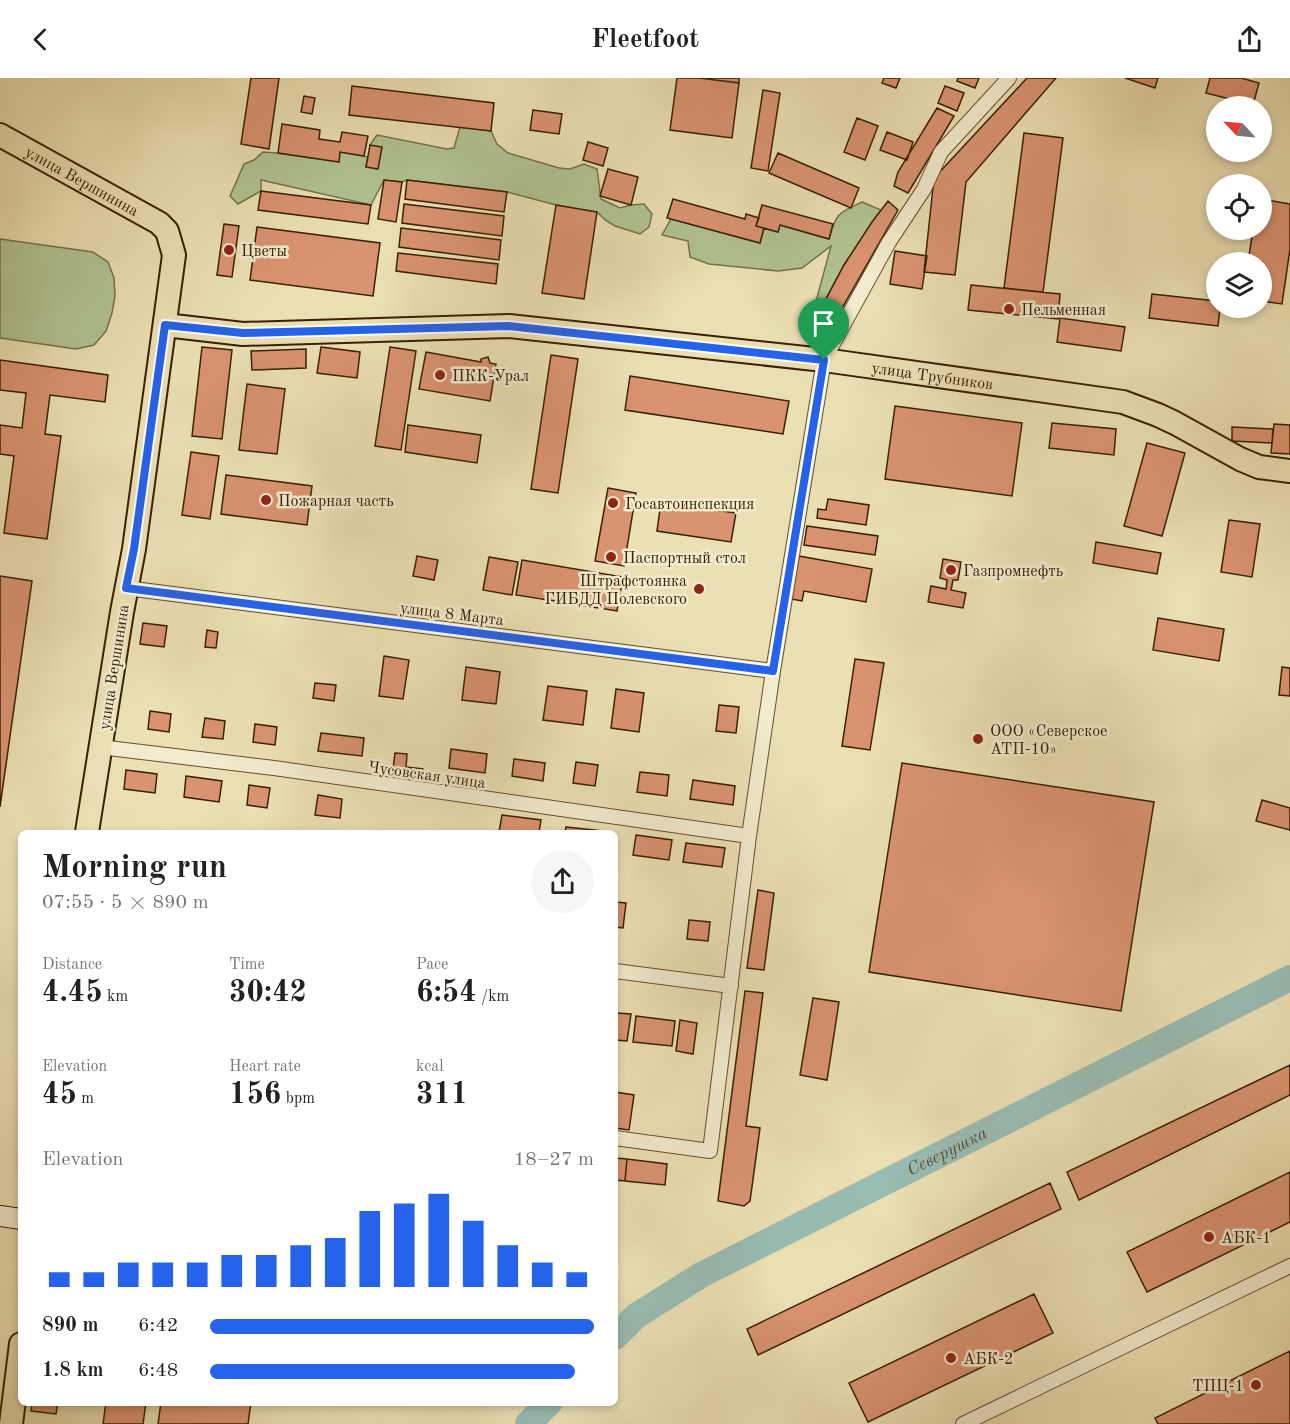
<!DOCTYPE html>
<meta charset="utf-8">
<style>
body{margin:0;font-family:"Old Standard TT",serif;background:#f6f6f6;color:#222;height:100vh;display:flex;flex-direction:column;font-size:22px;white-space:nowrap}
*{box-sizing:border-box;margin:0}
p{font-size:20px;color:#767676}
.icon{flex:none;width:33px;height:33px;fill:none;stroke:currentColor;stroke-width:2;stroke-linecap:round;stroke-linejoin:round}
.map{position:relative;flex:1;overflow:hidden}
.sheet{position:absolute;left:18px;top:752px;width:600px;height:576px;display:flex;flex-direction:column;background:#fff;border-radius:9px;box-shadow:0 3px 9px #0003}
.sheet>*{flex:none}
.needle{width:39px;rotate:296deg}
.fabs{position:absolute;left:1206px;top:18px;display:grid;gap:12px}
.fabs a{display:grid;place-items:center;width:66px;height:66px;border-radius:50%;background:#fff;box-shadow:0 3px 9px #0003;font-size:30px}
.pin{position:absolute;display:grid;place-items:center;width:51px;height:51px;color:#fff;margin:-62px -26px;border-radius:50% 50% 50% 0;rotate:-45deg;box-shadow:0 0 6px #0007}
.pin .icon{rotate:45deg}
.round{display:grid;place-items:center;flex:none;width:63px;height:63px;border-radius:32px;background:#f6f6f6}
.summary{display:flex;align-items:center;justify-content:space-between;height:102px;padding:0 24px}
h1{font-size:33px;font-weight:600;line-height:45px}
.stats{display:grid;grid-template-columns:repeat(3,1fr);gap:9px;height:102px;padding:6px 24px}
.stats div{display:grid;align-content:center}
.stats b{font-size:30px;font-weight:600}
.stats small{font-size:16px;font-weight:400}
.stats p{font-size:16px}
.chart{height:168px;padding:12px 24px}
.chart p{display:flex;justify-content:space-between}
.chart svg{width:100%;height:108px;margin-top:6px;stroke:#2563eb;stroke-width:6}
ul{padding:0 24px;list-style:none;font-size:20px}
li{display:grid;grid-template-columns:96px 72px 1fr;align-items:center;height:45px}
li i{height:15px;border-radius:8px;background:#2563eb}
header{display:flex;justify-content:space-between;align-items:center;height:78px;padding:0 24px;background:#fff;font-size:27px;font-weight:600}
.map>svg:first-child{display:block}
</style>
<header><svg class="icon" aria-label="back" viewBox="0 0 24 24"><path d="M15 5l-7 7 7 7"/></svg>Fleetfoot<svg class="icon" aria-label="share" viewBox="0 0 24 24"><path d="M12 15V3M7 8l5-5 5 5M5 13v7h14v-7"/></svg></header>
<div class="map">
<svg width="1290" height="1346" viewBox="0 0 1290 1346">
<rect width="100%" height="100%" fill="#ebe0b4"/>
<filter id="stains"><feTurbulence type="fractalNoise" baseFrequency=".00333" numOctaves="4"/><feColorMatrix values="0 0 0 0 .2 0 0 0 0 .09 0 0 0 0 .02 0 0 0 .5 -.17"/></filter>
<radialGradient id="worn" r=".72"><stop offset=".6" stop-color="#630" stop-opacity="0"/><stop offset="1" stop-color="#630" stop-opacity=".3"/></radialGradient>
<path fill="#b1c392" stroke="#74724a" stroke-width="1.5" d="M460,49L491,53L497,66L508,75L559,90L570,91L584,86L597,91L601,121L620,130L631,127L644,126L652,136L649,149L640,156L615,148L605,142L597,134L556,127L507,114L407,102L402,104L384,102L371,127L261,102V113L238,126L230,118L244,86L254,82L263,74L278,75L338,84L340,74L368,79L366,89L377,91L370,67L377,57L447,71L454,70Z
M862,124L881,132L844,187L810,251L800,248L817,220L831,168L802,190L778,193L709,186L690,179L688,163L662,157L671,141L760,165L764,150L778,154L780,147L829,161C837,133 838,136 862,124Z
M0,161L93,174L108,184L114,200L115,218L112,235L106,253L94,267L76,271L0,260Z"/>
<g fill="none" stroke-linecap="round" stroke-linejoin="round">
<g stroke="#99bcb3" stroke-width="26">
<path id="s1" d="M615,1259L636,1238L701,1197L1290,900"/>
<path d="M528,1346L550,1324"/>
</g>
</g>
<path fill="#da9371" stroke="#382002" stroke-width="1.5" d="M251,0H279L269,71L241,66Z
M677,0H699L739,5L732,60L670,52Z
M699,0H739V5Z
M884,0H900L896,10L882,5Z
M958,0H979L975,10L957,3Z
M1027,0H1056L966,104L955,197L924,194L934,100Z
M1125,0H1158L1155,10Z
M1210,0H1241L1259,5L1253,27L1206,15Z
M352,8L494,25L491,53L349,37Z
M945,8L964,15L957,33L938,25Z
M763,12L780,15L768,93L751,90Z
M304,18L315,20L312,36L301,34Z
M937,30L954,38L908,115L894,108L898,94Z
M533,32L562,36L559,56L530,52Z
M857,40L878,48L865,82L844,74Z
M282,46L320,52L319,61L340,64L342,54L368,58L364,78L340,74L339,84L278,75Z
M887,54L913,64L907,82L880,72Z
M1024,55L1063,60L1043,214L1004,210Z
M588,64L608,70L603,88L583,82Z
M370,67L382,69L378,91L366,89Z
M778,75L859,110L851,130L769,95Z
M608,91L638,99L631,127L600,118Z
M384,102L402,104L396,144L378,141Z
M407,102L507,114L504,134L405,121Z
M261,113L371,127L368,146L258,132Z
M673,121L745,141L746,136L759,140L756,148L764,150L760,165L667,140Z
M1262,121L1290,126V171L1282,226L1262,223V184H1248L1253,152H1262Z
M888,123L898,132L825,260L810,251L844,187L872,144Z
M404,126L504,138L502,158L402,145Z
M556,127L597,134L584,221L542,215Z
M762,127L833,146L829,161L780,147L778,154L756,148Z
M224,146L239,148L232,199L217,197Z
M257,149L380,165L373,218L250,202Z
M401,150L501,162L499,182L399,169Z
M895,173L927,178L922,211L890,206Z
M398,175L498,186L496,206L396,193Z
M971,207L1060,216L1058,241L968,232Z
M1152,216L1216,223V230H1220L1218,248L1149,240Z
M1060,240L1125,249L1121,273L1057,264Z
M202,269L232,272L222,361L192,358Z
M321,269L360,274L357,300L317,295Z
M390,269L416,273L401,372L375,368Z
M306,271V290L252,292L251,273Z
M426,274L481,284V281L488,279L490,285L496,286L490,323L419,311Z
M551,277L578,281L558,415L531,411Z
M0,282L108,297L105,324L50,317L45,356L61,358L47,461L4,455L14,378L0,376V347L22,350L26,315L0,312Z
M630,298L789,323L783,356L625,332Z
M247,306L285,311L277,376L239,372Z
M895,328L1022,345L1012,418L885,401Z
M1052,345L1116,351L1114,377L1049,370Z
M1274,346L1290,347V376L1271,375Z
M408,347L481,357L477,385L405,374Z
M1232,349L1273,351L1272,365L1232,363Z
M1147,365L1185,375L1162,458L1124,448Z
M191,374L219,378L210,441L182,437Z
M226,397L312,408L307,447L221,436Z
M608,410L636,415L624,488L595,483Z
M828,421L869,427L866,447L817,440L818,431L826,432Z
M661,424L736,435L731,464L657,453Z
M1229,442L1260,446L1252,499L1221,494Z
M807,448L878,458L875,477L804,467Z
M1096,464L1161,475L1157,496L1093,485Z
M417,478L438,482L434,502L413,498Z
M799,478L872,491L866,524L804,513L802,523L791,521Z
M489,479L518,484L512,517L483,512Z
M943,481L961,484L958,502H953L951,512L966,515L963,530L928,524L931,508L946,511L947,502L940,500Z
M522,482L623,499L617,533L516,517Z
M0,498L32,503L0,729Z
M1158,540L1224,551L1219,583L1153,572Z
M143,545L167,548L164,569L140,566Z
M207,552L218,554L216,570L205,569Z
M384,578L409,582L403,621L379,618Z
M855,581L884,585L870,672L842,668Z
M466,589L500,594L496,626L462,622Z
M1282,589L1290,590V618L1279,617Z
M315,605L336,607L334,623L313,620Z
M548,608L587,613L583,647L543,642Z
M616,611L644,615L639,654L611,650Z
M719,627L739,629L736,655L716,653Z
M150,633L171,636L169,654L148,651Z
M205,640L225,643L223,661L202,659Z
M255,646L277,649L275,667L253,664Z
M321,655L364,660L362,678L318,673Z
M451,671L487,676L485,695L449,690Z
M395,675L407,676L406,689L423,691L422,703L392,699Z
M514,681L545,685L543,703L512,698Z
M576,684L598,687L595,708L573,705Z
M902,685L1154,724L1121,933L869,894Z
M126,692L157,696L155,715L124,711Z
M640,694L669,697L667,718L637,714Z
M186,698L222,703L219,724L184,719Z
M693,702L735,708L733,727L690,721Z
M249,707L270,710L267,730L247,727Z
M318,717L342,721L340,740L315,737Z
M1262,722L1290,730V752L1256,743Z
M502,737L541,742L539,754H499Z
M566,749L613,754H565Z
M636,757L672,762L669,782L633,777Z
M686,765L725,770L722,789L683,784Z
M758,812L774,815L764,892L747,890Z
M615,824L626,825L623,850L615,849Z
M689,842L710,844L708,863L687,861Z
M745,913L763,915L746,1048L760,1050L750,1123L744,1128L718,1123Z
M813,920L839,924L827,1002L800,997Z
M617,935L631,936L627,963L615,962Z
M636,938L675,943L672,968L633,964Z
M680,942L697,945L693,976L676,973Z
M1290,987V1017L1079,1122L1067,1094Z
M615,1014L634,1017L629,1052L615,1050Z
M615,1080L627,1081L625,1103L615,1102Z
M627,1081L667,1086L665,1107L625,1103Z
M1290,1094V1144L1147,1214L1127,1174Z
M1050,1105L1061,1131L758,1277L747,1251Z
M1034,1216L1053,1255L868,1344L849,1305Z
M1290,1273V1346H1158L1155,1340Z
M32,1324H58L56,1336L31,1333Z
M106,1324H146L143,1346H103Z
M161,1324H251L248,1346H158Z"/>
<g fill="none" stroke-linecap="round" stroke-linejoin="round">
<defs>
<path id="street" d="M126,510L773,593
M100,669L274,690L749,758
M615,893L731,908
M615,1060L710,1073L749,758L773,593L824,282L889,164L924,111L941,74L1009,0
M963,1346L1290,1188"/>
<path id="secondary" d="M0,1138L21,1141"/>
<g id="primary">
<path id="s2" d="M0,57L159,145L167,153L174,177L134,471L122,534L87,754"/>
<path id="s3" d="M165,247L243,256L509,248L824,282L1123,324L1158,337L1175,345L1240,381L1259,389L1290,393"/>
<path d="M11,1346L21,1266"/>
</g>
</defs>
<use href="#street" stroke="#65502e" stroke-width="16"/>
<use href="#secondary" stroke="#382002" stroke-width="22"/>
<use href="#primary" stroke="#382002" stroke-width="26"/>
<use href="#street" stroke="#f2ebce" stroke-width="14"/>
<use href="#secondary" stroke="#f2ebce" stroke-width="20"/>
<use href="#primary" stroke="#ebe0b4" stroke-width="22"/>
</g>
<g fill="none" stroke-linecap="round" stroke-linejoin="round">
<defs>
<path id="route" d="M165,247L243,255L508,248L824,282L773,593L126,510L134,471Z"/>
</defs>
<use href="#route" stroke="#fff" stroke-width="12"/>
<use href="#route" stroke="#2563eb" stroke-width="8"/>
</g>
<g fill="#8f2418" stroke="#f2ebce" stroke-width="2">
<circle cx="229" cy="172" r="6"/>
<circle cx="1009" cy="231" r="6"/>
<circle cx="440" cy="297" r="6"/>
<circle cx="266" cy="422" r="6"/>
<circle cx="613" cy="425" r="6"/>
<circle cx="611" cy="479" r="6"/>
<circle cx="951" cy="492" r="6"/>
<circle cx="699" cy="511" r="6"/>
<circle cx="978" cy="661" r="6"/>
<circle cx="1209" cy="1159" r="6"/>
<circle cx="951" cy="1280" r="6"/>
<circle cx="1256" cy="1307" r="6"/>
</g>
<g text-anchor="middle" stroke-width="5" stroke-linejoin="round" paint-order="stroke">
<g font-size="16" fill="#382002" stroke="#f2ebce">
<text dy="6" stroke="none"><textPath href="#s2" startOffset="94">улица Вершинина</textPath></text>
<text dy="6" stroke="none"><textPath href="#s3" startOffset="771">улица Трубников</textPath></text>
<text transform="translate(452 535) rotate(7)" y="6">улица 8 Марта</text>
<text transform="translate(113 589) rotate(-81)" y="6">улица Вершинина</text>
<text transform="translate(427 696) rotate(8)" y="6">Чусовская улица</text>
</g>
<g font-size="16" fill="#382002" stroke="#f2ebce" text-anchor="start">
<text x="241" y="178">Цветы</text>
<text x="1021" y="237">Пельменная</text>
<text x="452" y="303">ПКК-Урал</text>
<text x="278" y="428">Пожарная часть</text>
<text x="625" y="431">Госавтоинспекция</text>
<text x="623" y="485">Паспортный стол</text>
<text x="963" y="498">Газпромнефть</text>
<text x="687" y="508" text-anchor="end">Штрафстоянка<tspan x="687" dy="18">ГИБДД Полевского</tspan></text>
<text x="990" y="658">ООО «Северское<tspan x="990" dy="18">АТП-10»</tspan></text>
<text x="1221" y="1165">АБК-1</text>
<text x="963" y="1286">АБК-2</text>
<text x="1244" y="1313" text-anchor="end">ТПЦ-1</text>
</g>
<g font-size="18" font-style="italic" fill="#554f37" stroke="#f2ebce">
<text dy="6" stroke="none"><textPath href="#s1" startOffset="382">Северушка</textPath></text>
</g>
</g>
<rect width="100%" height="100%" filter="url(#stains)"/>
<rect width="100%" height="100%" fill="url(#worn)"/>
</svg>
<div class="fabs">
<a><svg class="needle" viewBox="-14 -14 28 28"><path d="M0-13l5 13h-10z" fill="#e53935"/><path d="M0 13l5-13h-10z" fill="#767676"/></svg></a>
<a><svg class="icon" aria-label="locate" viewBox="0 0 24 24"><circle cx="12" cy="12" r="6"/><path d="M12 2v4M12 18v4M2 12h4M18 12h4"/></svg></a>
<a><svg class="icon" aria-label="layers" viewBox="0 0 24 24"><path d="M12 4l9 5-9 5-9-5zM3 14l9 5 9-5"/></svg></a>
</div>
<div class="pin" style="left:824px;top:282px;background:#1e9e55"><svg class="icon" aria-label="arrive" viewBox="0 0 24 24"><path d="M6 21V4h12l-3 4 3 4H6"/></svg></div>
<section class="sheet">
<div class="summary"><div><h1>Morning run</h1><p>07:55 · 5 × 890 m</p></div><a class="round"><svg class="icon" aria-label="share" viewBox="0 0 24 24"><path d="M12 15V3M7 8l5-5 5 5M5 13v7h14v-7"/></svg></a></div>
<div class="stats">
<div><p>Distance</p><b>4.45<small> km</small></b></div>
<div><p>Time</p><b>30:42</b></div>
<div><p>Pace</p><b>6:54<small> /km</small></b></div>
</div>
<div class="stats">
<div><p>Elevation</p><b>45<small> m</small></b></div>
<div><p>Heart rate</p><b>156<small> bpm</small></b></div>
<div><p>kcal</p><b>311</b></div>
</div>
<div class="chart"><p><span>Elevation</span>18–27 m</p>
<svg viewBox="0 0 160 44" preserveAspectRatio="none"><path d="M5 44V38M15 44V38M25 44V34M35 44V34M45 44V34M55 44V31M65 44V31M75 44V27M85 44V24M95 44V13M105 44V10M115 44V6M125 44V17M135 44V27M145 44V34M155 44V38"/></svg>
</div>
<ul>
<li><b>890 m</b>6:42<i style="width:100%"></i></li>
<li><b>1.8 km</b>6:48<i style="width:95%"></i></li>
</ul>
</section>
</div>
